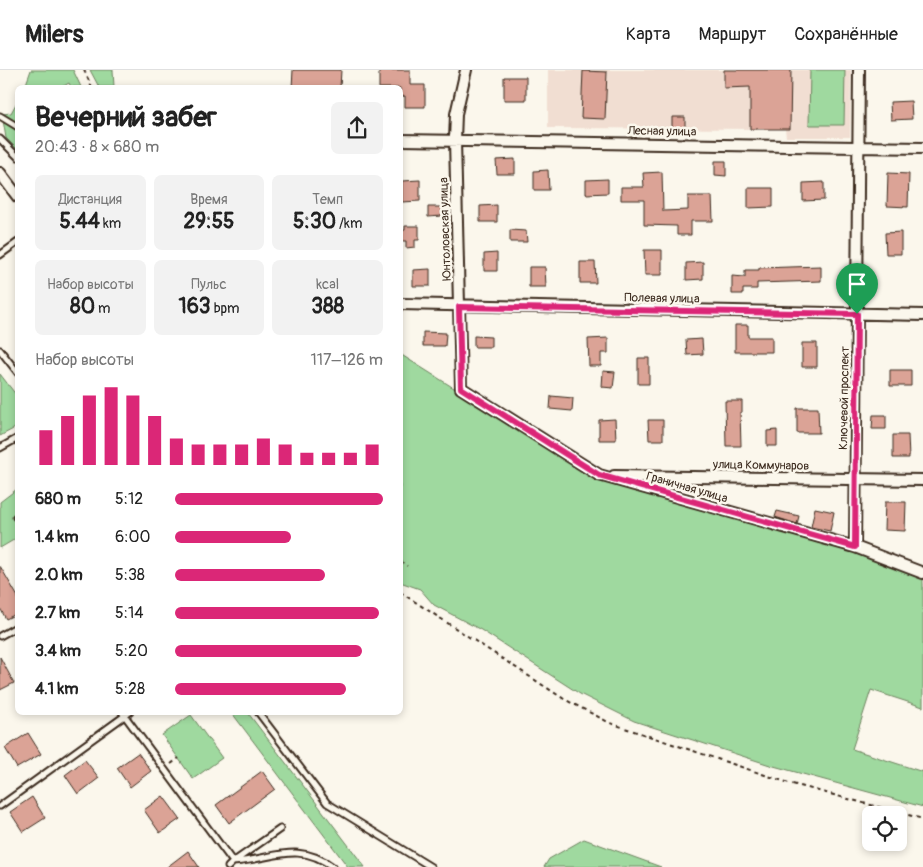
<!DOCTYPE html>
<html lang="ru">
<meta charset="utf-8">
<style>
body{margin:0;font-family:Pangolin,sans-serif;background:#f2f2f2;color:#222;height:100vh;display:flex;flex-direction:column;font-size:19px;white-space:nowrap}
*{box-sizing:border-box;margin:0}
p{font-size:16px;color:#767676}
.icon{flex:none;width:28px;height:28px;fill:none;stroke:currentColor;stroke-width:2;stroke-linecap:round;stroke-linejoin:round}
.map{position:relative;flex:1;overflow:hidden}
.panel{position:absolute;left:15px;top:15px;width:388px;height:630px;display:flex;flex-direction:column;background:#fff;border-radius:8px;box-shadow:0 2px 8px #0003}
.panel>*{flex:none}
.tools{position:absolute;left:862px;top:736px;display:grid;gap:10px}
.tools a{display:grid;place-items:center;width:45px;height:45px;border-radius:8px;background:#fff;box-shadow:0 2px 8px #0003;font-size:25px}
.pin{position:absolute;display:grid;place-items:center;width:42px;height:42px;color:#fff;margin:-51px -21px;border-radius:50% 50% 50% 0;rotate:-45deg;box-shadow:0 0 5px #0007}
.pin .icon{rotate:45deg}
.round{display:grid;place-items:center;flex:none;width:52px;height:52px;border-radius:8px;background:#f2f2f2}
.headline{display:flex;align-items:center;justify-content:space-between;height:85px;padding:0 20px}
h1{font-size:28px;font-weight:700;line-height:38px}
.figures{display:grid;grid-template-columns:repeat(3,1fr);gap:8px;height:85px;padding:5px 20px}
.figures div{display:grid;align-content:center;border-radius:8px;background:#f2f2f2;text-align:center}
.figures b{font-size:21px;font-weight:700}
.figures small{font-size:14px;font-weight:400}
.figures p{font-size:14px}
.chart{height:140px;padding:10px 20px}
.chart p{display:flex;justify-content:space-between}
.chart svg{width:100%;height:90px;margin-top:5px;stroke:#db2777;stroke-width:6}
ul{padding:0 20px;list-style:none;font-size:16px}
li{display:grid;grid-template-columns:80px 60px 1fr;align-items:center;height:38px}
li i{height:12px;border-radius:6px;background:#db2777}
header{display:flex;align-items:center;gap:30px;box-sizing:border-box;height:70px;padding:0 25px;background:#fff;border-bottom:1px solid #e0e0e0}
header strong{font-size:24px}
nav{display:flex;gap:28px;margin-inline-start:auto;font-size:18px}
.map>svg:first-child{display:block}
</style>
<header>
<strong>Milers</strong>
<nav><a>Карта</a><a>Маршрут</a><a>Сохранённые</a></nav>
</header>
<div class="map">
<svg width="923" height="797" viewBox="0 0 923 797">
<rect width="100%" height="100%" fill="#fbf7ec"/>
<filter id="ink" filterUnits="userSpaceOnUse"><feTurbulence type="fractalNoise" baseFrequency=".02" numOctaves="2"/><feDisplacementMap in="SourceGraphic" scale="10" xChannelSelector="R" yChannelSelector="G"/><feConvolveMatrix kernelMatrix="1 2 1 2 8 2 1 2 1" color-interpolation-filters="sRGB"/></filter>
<g filter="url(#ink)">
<path fill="#f1ded2" d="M548,0H851L850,67H786L785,59L548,58Z"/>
<path fill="#9fd99f" stroke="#6d825e" d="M31,0H73L81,17H71L69,13L62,17H25Z
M90,0H113L114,17H99Z
M810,0H845L844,55H809Z
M17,32V79L6,68L2,44L11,43Z
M400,284L598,409L854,483L923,508V637L871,620L852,679L923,702V737L770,695L634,651L580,624L481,560L434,535L420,519L400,512Z
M0,304L17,326V357L0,366Z
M17,419V468L0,478V432Z
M232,643H248L365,797H348Z
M191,645L222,688L193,709L162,665Z
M584,769L661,797H544L549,789Z"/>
<path fill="#dba396" stroke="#3b2a1e" d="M293,0H341L340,18H292Z
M379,0H410V15H425V37H405V26L400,27V18H379Z
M724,0H791L790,59H750V17L724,18Z
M583,1L607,2L605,49L581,48Z
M504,7H526V30H504Z
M911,31L912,49L891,50L890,32Z
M672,47H685V60H672Z
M515,89V104H497L496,90Z
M715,91H726V106L715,105Z
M548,100L549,120H534V101Z
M662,102L663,141L688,140V126H712L713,151H691V165H677V156L644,155V130H621V117H644L643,103Z
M888,103L909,104L908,137L887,136Z
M608,109V123L586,124V110Z
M420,110V131L402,132V111Z
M824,112V130L803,131V113Z
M748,118H773V137L748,138Z
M497,135V152H480V136Z
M428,137H442V146L428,147Z
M405,156H419V170H415V177L406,178V171H400V161L405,160Z
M510,160L526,161L527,172H510Z
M901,162V184H886L885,163Z
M644,180H662V205H645Z
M497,183V201H484V184Z
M580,192H595L596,213H580Z
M703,192V209L686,210V193Z
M821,196V211L757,213V219H743V224H732V206L745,207V200H759V198Z
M529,197H545L546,217H529Z
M430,199V216H413V200Z
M735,255H748V267H772V282H735Z
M423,262L446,263L445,276H423Z
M474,266L491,267V277H474Z
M608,268V283H601V296H589L588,269Z
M702,269L703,284L687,285L686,270Z
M802,273H817V297H802Z
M638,288H649V314H638Z
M890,300H911V316H890Z
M603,301L615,302L613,318L602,317Z
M551,326L573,328L572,341L550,339Z
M725,331H742V342H740L741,376H726Z
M797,338H818L819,363H797Z
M873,345H886V359H872Z
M615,349L616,370H599V350Z
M648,350H663V370H649Z
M777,360V376H767V361Z
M893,365H908L909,388H893Z
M885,432H906L905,461L884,460Z
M815,438L834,442L830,461L811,457Z
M777,441L799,446L797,454L775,447Z
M0,496L18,527V543L6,549L0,538Z
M0,587L14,613L0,620Z
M28,663L41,684L17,698L5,678Z
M138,683L151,701L130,717L117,698Z
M85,690L99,708L78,724L65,705Z
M262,701L275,719L229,753L216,735Z
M163,726L180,749L160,763L144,740Z
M32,727L45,748L23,762L10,742Z
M188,781L199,797H167Z"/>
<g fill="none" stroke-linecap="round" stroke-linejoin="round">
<defs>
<path id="service" d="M0,46L18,57
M0,69L18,87
M0,185L18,172
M0,280L18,303
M0,378L18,368
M16,447L18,446
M0,566L18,556
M122,642L233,792L228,797
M258,642L327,733L431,797
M0,736L130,642
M280,759L233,792C272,790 297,770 333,797"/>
<path id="minor" d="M466,0L456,44L455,70L461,318L599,405L855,477L923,503
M400,70L923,78
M0,103L18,127
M400,234L923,245
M614,406L923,410
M855,477L859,0"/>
</defs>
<use href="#service" stroke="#3b2a1e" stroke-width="9"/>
<use href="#minor" stroke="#3b2a1e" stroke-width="14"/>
<path stroke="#3b2a1e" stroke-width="2" stroke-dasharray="4 4" stroke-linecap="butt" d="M84,0L92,18
M400,491L407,496
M400,522L564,629L610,653L789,713L923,749
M171,694L179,688"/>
<use href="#service" stroke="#fbf7ec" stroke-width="5"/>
<use href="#minor" stroke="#fbf7ec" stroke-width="10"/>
</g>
</g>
<g fill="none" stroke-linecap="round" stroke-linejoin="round" filter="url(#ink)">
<defs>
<path id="route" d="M459,237L857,244L855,477L599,405L461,318Z"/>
</defs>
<use href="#route" stroke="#fff" stroke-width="10"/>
<use href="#route" stroke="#db2777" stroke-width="6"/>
</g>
<g text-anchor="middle" stroke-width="5" stroke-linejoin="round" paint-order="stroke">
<g font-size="12" fill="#3b2a1e" stroke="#fbf7ec">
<text transform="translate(662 61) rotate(1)" y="4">Лесная улица</text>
<text transform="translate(445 159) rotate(-92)" y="4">Юнтоловская улица</text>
<text transform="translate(662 228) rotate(1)" y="4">Полевая улица</text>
<text transform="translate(844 328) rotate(-89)" y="4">Ключевой проспект</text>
<text transform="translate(761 395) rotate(1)" y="4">улица Коммунаров</text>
<text transform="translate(687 417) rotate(16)" y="4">Граничная улица</text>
</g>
</g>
</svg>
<div class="tools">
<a><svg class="icon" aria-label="locate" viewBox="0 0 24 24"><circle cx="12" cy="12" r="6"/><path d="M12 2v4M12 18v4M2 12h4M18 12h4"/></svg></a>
</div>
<div class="pin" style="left:857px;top:244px;background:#1e9e55"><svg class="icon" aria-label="arrive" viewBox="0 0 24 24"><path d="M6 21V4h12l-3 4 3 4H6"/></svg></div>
<section class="panel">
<div class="headline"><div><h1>Вечерний забег</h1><p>20:43 · 8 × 680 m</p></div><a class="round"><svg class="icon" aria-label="share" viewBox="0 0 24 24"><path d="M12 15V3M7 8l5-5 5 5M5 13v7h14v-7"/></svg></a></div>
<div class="figures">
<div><p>Дистанция</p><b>5.44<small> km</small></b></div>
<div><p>Время</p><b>29:55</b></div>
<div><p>Темп</p><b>5:30<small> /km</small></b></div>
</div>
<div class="figures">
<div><p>Набор высоты</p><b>80<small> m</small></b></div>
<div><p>Пульс</p><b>163<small> bpm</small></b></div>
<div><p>kcal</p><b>388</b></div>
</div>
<div class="chart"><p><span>Набор высоты</span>117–126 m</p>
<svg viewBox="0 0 160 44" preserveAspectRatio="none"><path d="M5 44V27M15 44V20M25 44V10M35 44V6M45 44V10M55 44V20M65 44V31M75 44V34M85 44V34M95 44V34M105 44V31M115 44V34M125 44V38M135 44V38M145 44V38M155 44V34"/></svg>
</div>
<ul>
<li><b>680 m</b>5:12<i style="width:100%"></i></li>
<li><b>1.4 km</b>6:00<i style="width:56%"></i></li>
<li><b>2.0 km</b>5:38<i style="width:72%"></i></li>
<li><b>2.7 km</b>5:14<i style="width:98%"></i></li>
<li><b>3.4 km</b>5:20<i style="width:90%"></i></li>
<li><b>4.1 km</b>5:28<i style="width:82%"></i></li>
</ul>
</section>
</div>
